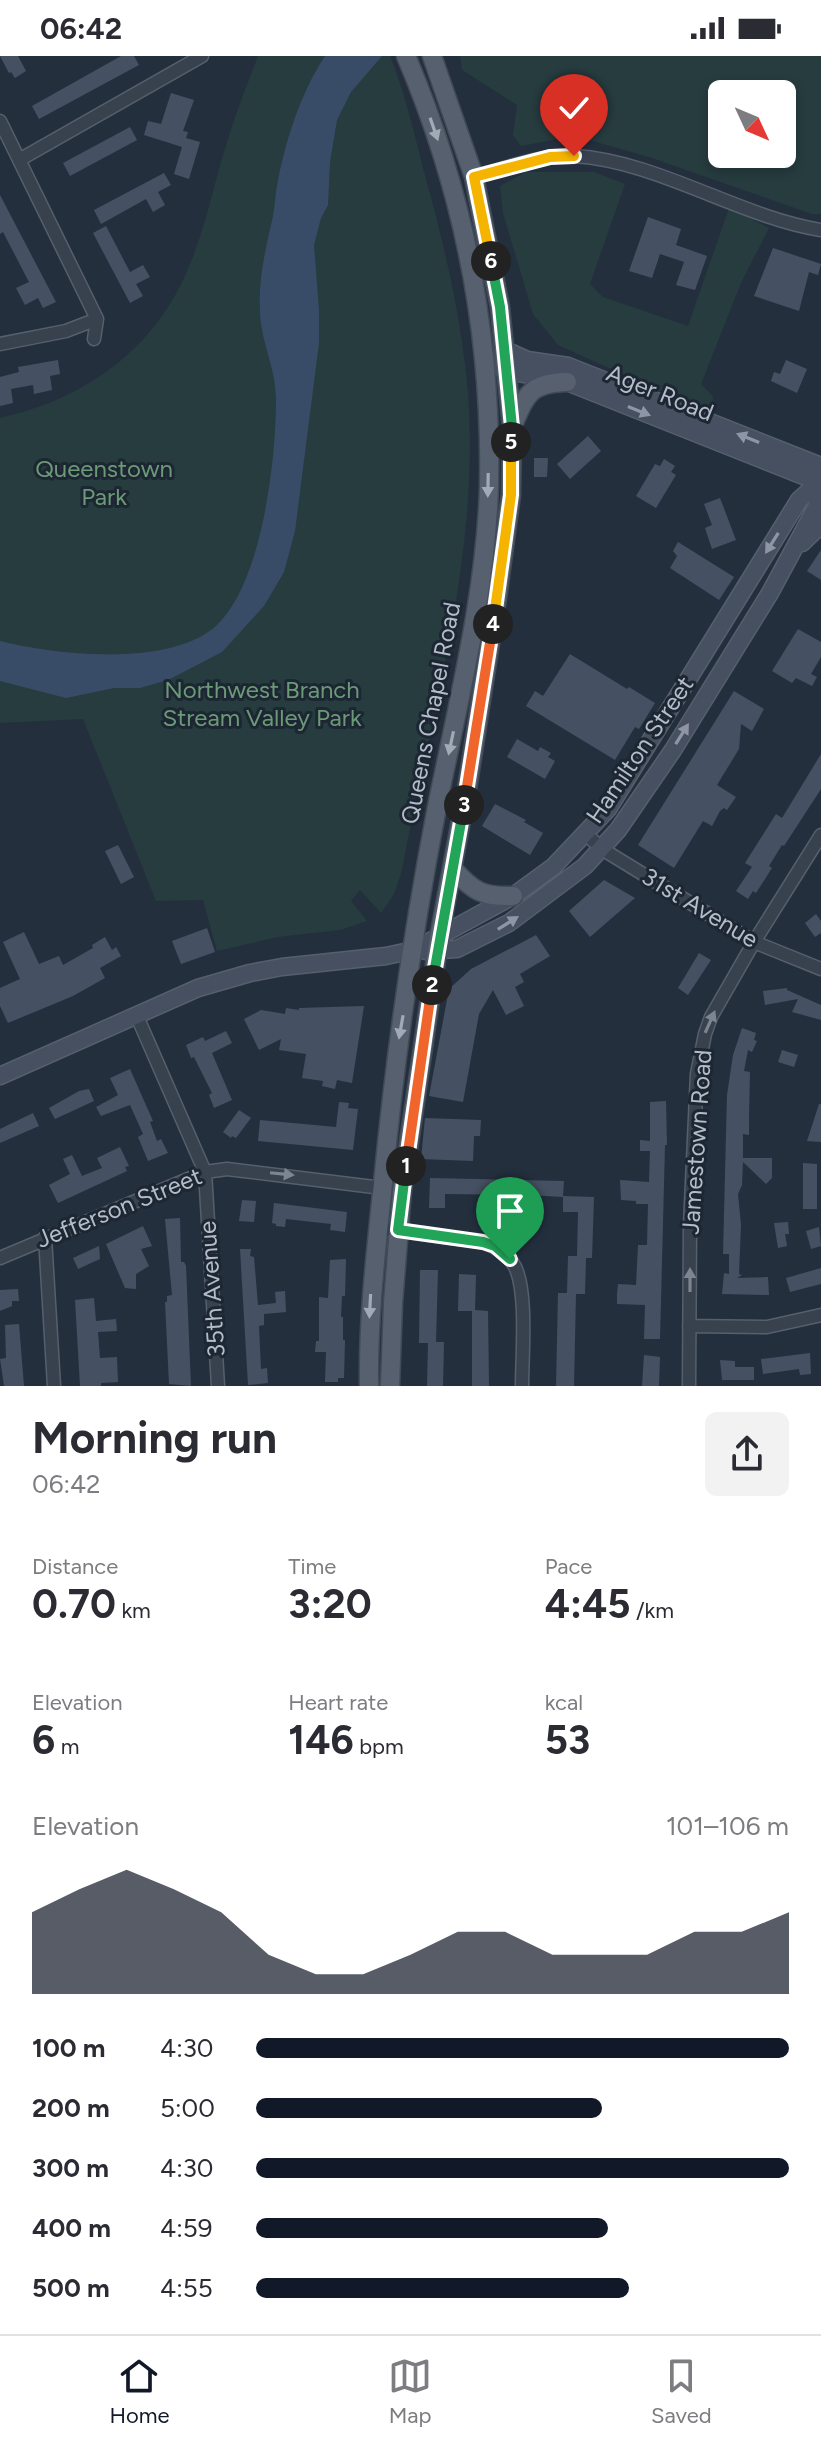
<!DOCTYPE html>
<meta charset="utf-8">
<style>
body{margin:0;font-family:Figtree,sans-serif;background:#f2f2f3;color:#2b2b33;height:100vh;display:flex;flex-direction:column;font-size:30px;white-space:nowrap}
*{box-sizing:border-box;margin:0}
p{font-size:26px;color:#7c7c81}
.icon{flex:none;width:44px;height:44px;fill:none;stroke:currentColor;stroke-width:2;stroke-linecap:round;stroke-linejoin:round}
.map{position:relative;height:1330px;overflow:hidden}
.side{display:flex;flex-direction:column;background:#fff;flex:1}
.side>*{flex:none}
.needle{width:52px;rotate:134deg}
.controls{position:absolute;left:708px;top:24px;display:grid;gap:16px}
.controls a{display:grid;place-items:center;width:88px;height:88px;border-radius:12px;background:#fff;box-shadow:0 4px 12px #0003;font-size:40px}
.pin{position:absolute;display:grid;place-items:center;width:68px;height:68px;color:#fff;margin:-82px -34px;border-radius:50% 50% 50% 0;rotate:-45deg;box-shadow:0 0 8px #0007}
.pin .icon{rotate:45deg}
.km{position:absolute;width:40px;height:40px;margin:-20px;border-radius:50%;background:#222;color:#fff;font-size:22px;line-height:40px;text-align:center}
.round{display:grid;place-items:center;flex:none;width:84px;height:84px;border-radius:12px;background:#f2f2f3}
.summary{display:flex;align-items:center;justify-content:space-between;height:136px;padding:0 32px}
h1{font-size:44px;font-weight:700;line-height:60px}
.metrics{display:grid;grid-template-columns:repeat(3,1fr);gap:12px;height:136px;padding:8px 32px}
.metrics div{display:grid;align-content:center}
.metrics b{font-size:40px;font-weight:700}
.metrics small{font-size:22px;font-weight:400}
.metrics p{font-size:22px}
.chart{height:224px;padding:16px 32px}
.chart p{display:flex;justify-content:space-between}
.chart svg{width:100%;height:144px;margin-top:8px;fill:#111827;opacity:.7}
ul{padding:0 32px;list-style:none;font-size:26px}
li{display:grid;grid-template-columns:128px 96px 1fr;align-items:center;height:60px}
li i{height:20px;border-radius:10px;background:#111827}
.status{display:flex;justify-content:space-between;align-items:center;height:56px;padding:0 40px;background:#fff;direction:ltr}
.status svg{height:22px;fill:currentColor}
.dock{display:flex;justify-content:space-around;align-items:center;height:112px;border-top:2px solid #e1e1e2;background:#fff;font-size:22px;color:#7c7c81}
.dock a{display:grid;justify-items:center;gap:4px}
.dock .active{color:#111827}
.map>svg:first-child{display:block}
</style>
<div class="status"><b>06:42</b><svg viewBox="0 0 49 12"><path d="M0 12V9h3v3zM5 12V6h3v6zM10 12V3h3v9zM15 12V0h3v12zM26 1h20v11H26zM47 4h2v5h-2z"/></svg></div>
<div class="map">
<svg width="821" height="1330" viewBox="0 0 821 1330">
<rect width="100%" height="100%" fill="#242f3e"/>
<path fill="#263c3f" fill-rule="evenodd" d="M258,0H390C406,39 415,82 426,123C445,192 462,265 468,337C480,499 431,660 401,818L394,838L381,857L360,834L351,845L367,865L340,874L278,881L217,895L203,844L156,845L83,663L0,667V362C86,343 157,292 190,208C207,167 215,122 229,80C237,53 248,27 258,0Z
M460,0H821V158H812L652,102L593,85L563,82L521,90L513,79L517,49L462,14ZM722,38H782V98H722Z
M526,116H594L625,128L590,228L603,241L688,270L729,152L769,172L741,227L701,328L713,340L712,353L706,356L558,289L533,258L503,157L500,130Z"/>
<path fill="#394c67" d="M325,0H382L351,36L337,64L330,106L328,149L321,162L314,189L319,254V287L295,475L284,516L264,550L222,596L168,624L140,632H114L66,642L0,625V585C56,599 171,612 217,569C262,526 276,405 276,344C276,311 261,287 260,256C258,223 266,191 273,160C275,150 275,140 277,130C285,86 300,38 325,0Z"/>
<path fill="#455162" d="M0,0H18L26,15L15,22L11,16L9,17Z
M121,0H134L139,9L39,63L32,50Z
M171,37L194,44L183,75L188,76L186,82L200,86L189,123L174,118L182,91L144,79L148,65L161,68Z
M130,71L137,84L70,120L63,107Z
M164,117L171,129L158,136L165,149L153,156L146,143L101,168L94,154Z
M0,139L56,246L43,252L38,242L25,249L16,232L29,226L3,176L0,178Z
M648,161L681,173L676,189L707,200L695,234L676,229L684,206L660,198L652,222L629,215Z
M106,170L130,216L143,209L150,221L136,228L143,240L130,247L93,177Z
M773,192L821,208L818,219L809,216L799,255L754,240Z
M58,304L60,318L50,320L52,334L34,338L33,329L11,333L13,347L0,350V321L19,316L18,311Z
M786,304L807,313L797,337L771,325L774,316L780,318Z
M588,380L601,395L570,423L557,408Z
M534,402H548L547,421H534Z
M664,403L675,410L671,416L676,419L656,452L636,440L655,408L660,410Z
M720,442L736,484L712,493L705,472L712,469L704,448Z
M678,486L734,521L719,544L670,512L677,500L673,495Z
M821,494V524L807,515Z
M798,573L821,586V601L811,618L817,621L812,630L796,622L792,627L772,615Z
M570,598L627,633L629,631L655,647L639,673L635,671L615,704L526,650L535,635L543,640Z
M734,635L764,653L752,675L741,668L739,693L717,729L736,741L727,754L724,752L720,755L712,770L703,765L674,812L638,789Z
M517,683L538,695L540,691L551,697L548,701L555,705L545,723L507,701Z
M821,698V733L784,790L782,789L769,810L772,812L756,837L753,835L748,843L736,835L752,811L745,807L776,758L782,762Z
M495,748L526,764L524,766L543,777L530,799L482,770Z
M118,789L134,821L121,828L105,795Z
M604,824L635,842L590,881L569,855Z
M816,858L821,865V877L815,881L805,867Z
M207,872L215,896L181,908L172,885Z
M24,876L39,908L59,900L63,909L93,892L92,889L105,881L112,894L116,891L121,900L100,912L105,922L73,940L8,967L0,950V932L20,923L3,886Z
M536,879L550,900L520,918L524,926L515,931L524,950L506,959L493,934L479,958L463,1046L429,1040L449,933L471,913Z
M699,897L711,904L688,939L678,932Z
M787,932V934L821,949V964L792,956L798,943L765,949L763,935Z
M364,950L352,1027L337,1024L335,1033L322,1030L323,1025L302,1022L306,998L279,994L281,983L259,994L244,963L261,954L285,958L286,952L299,954V952Z
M742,972L756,977L754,984L757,985L752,996L748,994L744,1015L750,1016L749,1061V1079L743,1078V1102H772V1122L766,1128L743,1106L742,1129L738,1138L741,1169L739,1218L742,1219L737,1222L768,1221L769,1239L722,1238L724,1217L729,1218V1198H723L727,1039L733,999Z
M226,975L232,987L212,997L232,1044L214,1052L209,1039L212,1037L194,1001L191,1002L186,989L203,981L205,985Z
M782,994L798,999L794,1011L778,1006Z
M130,1013L153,1065L150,1066L157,1085L161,1083L168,1097L148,1105L138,1081L143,1078L130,1049L101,1060L96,1051L118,1039L110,1022Z
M89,1033L94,1045L55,1063L49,1052L79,1035Z
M666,1045L667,1089H665L660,1283H644L645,1249L617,1248V1238L618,1228L636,1229L638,1189H647L648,1148H636V1145L621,1144L620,1124L649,1126L650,1095H640V1084L650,1085V1046Z
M339,1046L349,1047L348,1052L358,1053L353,1094L258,1085L260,1064L336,1071Z
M819,1048H821V1086L807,1085Z
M239,1054L251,1062L236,1082L232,1080L231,1082L223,1076Z
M33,1057L39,1070L0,1087V1073Z
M425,1062L481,1064L480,1080H474L473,1105L421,1103Z
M120,1091L129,1110L125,1111L127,1115L58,1147L49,1129L70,1118L63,1103L72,1099L82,1120L102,1112L97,1102Z
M803,1107L817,1108V1153H803Z
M430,1122L564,1125L563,1140L594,1141L592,1202H586L585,1238H576L574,1330H556L558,1237H567L568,1200H577L578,1156H563V1141L527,1139L445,1138V1152H429Z
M242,1144L256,1145L254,1166L239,1165Z
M274,1147L347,1156L345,1176L330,1174L331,1168L286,1163L285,1171L276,1170V1168L272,1167Z
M180,1162L181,1206H184L186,1210L191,1330L169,1328L165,1246H167V1240L172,1239L165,1163Z
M788,1166L789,1178H785L787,1190L778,1192L774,1167Z
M143,1170L152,1190L141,1193L149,1210L136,1218V1233L125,1232L106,1188Z
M819,1171L821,1190L811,1193L806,1175Z
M99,1190L100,1203L78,1213L73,1202Z
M240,1193H251L250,1200L254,1201L258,1249L276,1247L275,1236L285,1235L286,1256L264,1258V1269L259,1270L261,1313L267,1312L268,1327L248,1329Z
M346,1203L345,1240H342L341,1261H343V1284H345L344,1322H338V1326H325L326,1296H315L316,1285H319V1241L328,1242L330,1204Z
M821,1212V1228L790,1236L786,1222Z
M420,1214H438L436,1286H444L443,1330H427L428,1287H419Z
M459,1218L476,1219L475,1254L488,1255L489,1330H472V1255H458Z
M18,1233L19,1245H12V1250L0,1255V1234Z
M94,1242L96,1265L116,1263L117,1275L98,1276L100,1302L117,1301L118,1326L101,1327V1330H80L75,1244Z
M19,1268L24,1330H4L0,1303L6,1302L5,1269Z
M810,1297L811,1318L800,1319L799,1313L763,1318L761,1303Z
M644,1299L660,1301L659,1330H642Z
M720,1304L735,1305V1311H754V1324H722Z"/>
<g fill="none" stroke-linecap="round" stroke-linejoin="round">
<defs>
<path id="street" d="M0,65L97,263L94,283
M19,104L202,0
M474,121C506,112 542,98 575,100C657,105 740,161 821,174
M0,288L66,275L97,263
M586,778L602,793L754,886L821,913
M136,958L205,1116L218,1330
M377,1172L483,1186C496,1191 507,1197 514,1209C528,1233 522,1300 522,1330
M45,1181L54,1330
M0,1202L205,1116L227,1113L382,1132
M689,1270L767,1271L821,1259
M689,1330L690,1169L697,1018L705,978L711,961L754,886L821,779"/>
<path id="secondary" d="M503,293L527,304L568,310L821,410
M483,296L492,308L507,315L567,326L821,427
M802,487L821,469
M425,895L457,893L509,867L585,810L618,774L673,694L770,537L817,450L820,426
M0,1020L198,932L250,917L282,911L386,900L414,894L513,840L553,811L608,753L799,444L821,424"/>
<path id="primary" d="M512,371C526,339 529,327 567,326
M453,813C473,835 482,841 513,840
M369,1330C368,1261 376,1196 383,1127C395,1001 413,875 437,751C458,646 486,538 489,430C492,281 464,136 406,0
M390,1330L393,1247L402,1134L439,882L468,727L497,542L511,439L512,371L500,251L474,121L432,0"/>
</defs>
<use href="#street" stroke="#565f6c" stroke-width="15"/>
<use href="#secondary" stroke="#565f6c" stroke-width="19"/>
<use href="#primary" stroke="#414a57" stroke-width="21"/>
<use href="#street" stroke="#38414e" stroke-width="12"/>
<use href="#secondary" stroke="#465061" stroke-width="16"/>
<use href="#primary" stroke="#56606e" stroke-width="18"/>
</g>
<defs><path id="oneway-solid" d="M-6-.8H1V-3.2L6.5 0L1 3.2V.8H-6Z" transform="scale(2)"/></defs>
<g fill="#a1aab7">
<use href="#oneway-solid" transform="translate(434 73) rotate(71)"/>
<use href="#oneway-solid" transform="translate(488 429) rotate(91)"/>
<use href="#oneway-solid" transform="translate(451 687) rotate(102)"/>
<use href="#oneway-solid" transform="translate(401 971) rotate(100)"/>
<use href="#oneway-solid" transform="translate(370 1250) rotate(93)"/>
</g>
<g fill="#8e96a5">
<use href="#oneway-solid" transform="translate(639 355) rotate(22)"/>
<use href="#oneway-solid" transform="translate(748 382) rotate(-158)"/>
<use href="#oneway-solid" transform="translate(772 487) rotate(122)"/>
<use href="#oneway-solid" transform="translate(682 678) rotate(-58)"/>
<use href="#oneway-solid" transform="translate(508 867) rotate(-32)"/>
</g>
<g fill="#7c8592">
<use href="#oneway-solid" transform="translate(710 966) rotate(-66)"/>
<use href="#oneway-solid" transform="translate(282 1118) rotate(6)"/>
<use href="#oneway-solid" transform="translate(690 1224) rotate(-90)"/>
</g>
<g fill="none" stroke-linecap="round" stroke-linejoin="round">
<defs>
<path id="split-1" d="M406,1110L398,1174L483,1186L495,1190L510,1203"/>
<path id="split-2" d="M406,1110L432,929"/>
<path id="split-3" d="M432,929L464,749"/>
<path id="split-4" d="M464,749L493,568"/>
<path id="split-5" d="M493,568L511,439V386"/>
<path id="split-6" d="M491,205L500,251L512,371L511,386"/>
<path id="split-7" d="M491,205L474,121L550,101L574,100"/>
</defs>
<use href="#split-1" stroke="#fff" stroke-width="16"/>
<use href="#split-2" stroke="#fff" stroke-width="16"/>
<use href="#split-3" stroke="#fff" stroke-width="16"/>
<use href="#split-4" stroke="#fff" stroke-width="16"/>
<use href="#split-5" stroke="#fff" stroke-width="16"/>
<use href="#split-6" stroke="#fff" stroke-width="16"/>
<use href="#split-7" stroke="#fff" stroke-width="16"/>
<use href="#split-1" stroke="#22a559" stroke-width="10"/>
<use href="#split-2" stroke="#f0652b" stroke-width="10"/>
<use href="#split-3" stroke="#22a559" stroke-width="10"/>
<use href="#split-4" stroke="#f0652b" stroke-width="10"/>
<use href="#split-5" stroke="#f5b400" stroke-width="10"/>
<use href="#split-6" stroke="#22a559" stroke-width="10"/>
<use href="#split-7" stroke="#f5b400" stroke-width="10"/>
</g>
<g text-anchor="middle" stroke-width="6" stroke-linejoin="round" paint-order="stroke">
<g font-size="24" fill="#b4bcc9" stroke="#1d2633">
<text transform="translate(660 337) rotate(22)" y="8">Ager Road</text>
<text transform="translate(431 657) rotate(-79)" y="8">Queens Chapel Road</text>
<text transform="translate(640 694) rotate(-56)" y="8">Hamilton Street</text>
<text transform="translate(700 852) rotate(31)" y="8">31st Avenue</text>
<text transform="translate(697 1086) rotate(-86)" y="8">Jamestown Road</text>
<text transform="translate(119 1152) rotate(-22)" y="8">Jefferson Street</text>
<text transform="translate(212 1233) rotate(-94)" y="8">35th Avenue</text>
</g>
<g font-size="24" fill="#6b9a76" stroke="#1d2633">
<text x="104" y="421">Queenstown<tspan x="104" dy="28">Park</tspan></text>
<text x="262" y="642">Northwest Branch<tspan x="262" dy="28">Stream Valley Park</tspan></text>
</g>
</g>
</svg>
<div class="controls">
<a><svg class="needle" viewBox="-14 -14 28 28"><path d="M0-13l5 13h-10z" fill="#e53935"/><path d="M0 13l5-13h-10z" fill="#7c7c81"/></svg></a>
</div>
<div class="pin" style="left:510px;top:1203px;background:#1e9e55"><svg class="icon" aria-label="arrive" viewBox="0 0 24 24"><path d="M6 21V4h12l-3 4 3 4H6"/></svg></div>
<div class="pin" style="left:574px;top:100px;background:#d93025"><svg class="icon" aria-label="check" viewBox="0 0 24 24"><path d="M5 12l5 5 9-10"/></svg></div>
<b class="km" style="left:406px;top:1110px">1</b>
<b class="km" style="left:432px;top:929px">2</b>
<b class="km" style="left:464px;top:749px">3</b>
<b class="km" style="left:493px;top:568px">4</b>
<b class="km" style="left:511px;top:386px">5</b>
<b class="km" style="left:491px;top:205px">6</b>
</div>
<section class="side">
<div class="summary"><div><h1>Morning run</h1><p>06:42</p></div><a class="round"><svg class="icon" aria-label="share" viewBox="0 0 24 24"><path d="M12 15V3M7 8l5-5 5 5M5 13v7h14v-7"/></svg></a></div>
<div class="metrics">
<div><p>Distance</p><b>0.70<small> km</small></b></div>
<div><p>Time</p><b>3:20</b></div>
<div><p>Pace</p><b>4:45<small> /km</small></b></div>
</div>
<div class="metrics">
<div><p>Elevation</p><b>6<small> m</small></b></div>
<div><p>Heart rate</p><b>146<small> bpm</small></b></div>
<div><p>kcal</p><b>53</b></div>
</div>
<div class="chart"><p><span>Elevation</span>101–106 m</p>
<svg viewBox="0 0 160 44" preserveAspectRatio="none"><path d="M0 44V19L10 12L20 6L30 12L40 19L50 32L60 38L70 38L80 32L90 25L100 25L110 32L120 32L130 32L140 25L150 25L160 19V44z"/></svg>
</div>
<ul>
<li><b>100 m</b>4:30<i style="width:100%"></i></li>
<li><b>200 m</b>5:00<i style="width:65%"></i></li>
<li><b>300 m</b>4:30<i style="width:100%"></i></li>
<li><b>400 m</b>4:59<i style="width:66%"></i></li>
<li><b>500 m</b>4:55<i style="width:70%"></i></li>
</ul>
</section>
<nav class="dock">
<a class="active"><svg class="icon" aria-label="home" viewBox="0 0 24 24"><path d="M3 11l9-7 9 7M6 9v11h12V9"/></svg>Home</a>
<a><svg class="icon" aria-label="map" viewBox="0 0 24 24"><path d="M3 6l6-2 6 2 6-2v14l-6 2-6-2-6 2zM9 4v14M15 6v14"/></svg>Map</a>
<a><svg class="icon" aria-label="saved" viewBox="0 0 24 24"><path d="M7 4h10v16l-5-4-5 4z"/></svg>Saved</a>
</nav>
